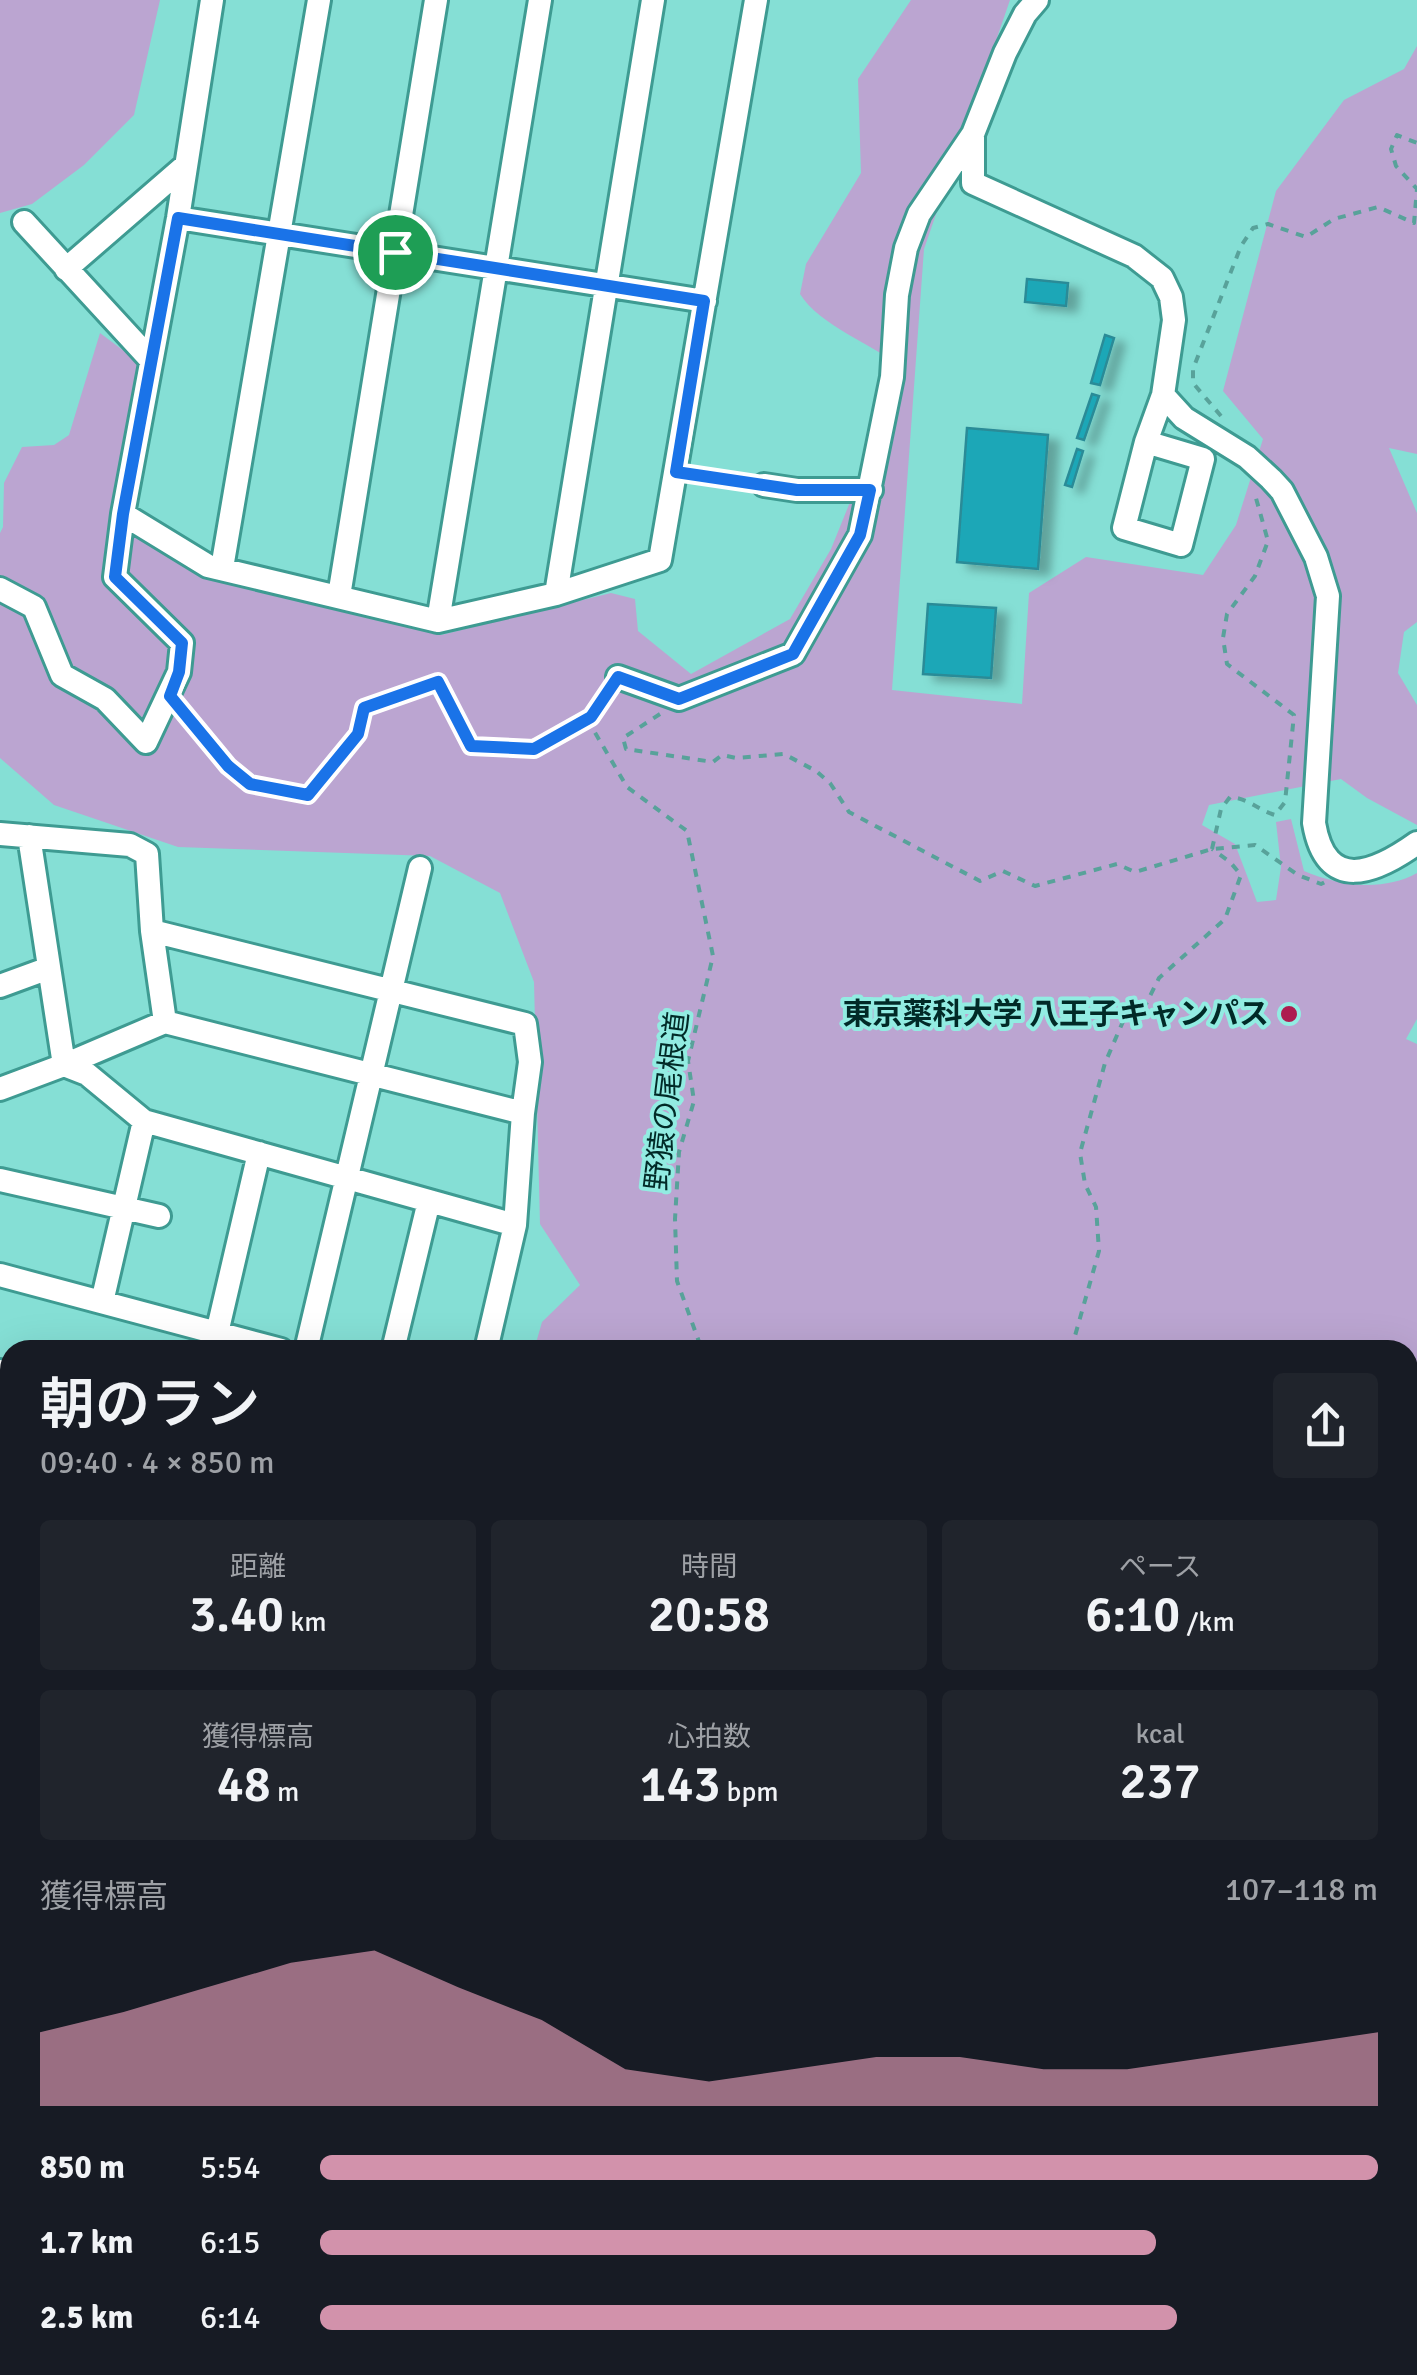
<!DOCTYPE html>
<html lang="ja">
<meta charset="utf-8">
<style>
body{margin:0;font-family:Signika,"Noto Sans JP",sans-serif;background:#20242c;color:#f1f3f6;height:100vh;display:flex;flex-direction:column;font-size:38px;white-space:nowrap}
*{box-sizing:border-box;margin:0}
p{font-size:32px;color:#9ea1a6}
.icon{flex:none;width:55px;height:55px;fill:none;stroke:currentColor;stroke-width:2;stroke-linecap:round;stroke-linejoin:round}
.map{position:relative;flex:1;overflow:hidden}
.panel{position:absolute;left:0px;top:1340px;width:1418px;height:1035px;display:flex;flex-direction:column;background:#171b24;border-radius:30px 30px 0 0;box-shadow:0 10px 40px #0002}
.panel>*{flex:none}
.pin{position:absolute;display:grid;place-items:center;width:85px;height:85px;color:#fff;margin:-42px;border:5px solid #fff;border-radius:50%;box-shadow:0 2px 10px #0007}
.round{display:grid;place-items:center;flex:none;width:105px;height:105px;border-radius:10px;background:#20242c}
.headline{display:flex;align-items:center;justify-content:space-between;height:170px;padding:0 40px}
h1{font-size:55px;font-weight:600;line-height:75px}
.stats{display:grid;grid-template-columns:repeat(3,1fr);gap:15px;height:170px;padding:10px 40px}
.stats div{display:grid;align-content:center;border-radius:10px;background:#20242c;text-align:center}
.stats b{font-size:50px;font-weight:600}
.stats small{font-size:28px;font-weight:400}
.stats p{font-size:28px}
.chart{height:280px;padding:20px 40px}
.chart p{display:flex;justify-content:space-between}
.chart svg{width:100%;height:180px;margin-top:10px;fill:#d292ab;opacity:.7}
ul{padding:0 40px;list-style:none;font-size:32px}
li{display:grid;grid-template-columns:160px 120px 1fr;align-items:center;height:75px}
li i{height:25px;border-radius:12px;background:#d292ab}
.map>svg:first-child{display:block}
</style>
<div class="map">
<svg width="1417" height="2375" viewBox="0 0 1417 2375">
<defs>
<filter id="shadow"><feDropShadow dx="11" dy="6" stdDeviation="5" flood-color="#0004"/></filter>
</defs>
<rect width="100%" height="100%" fill="#85dfd5"/>
<path fill="#bba5d1" d="M0,0H160L134,115L84,165L32,204L0,213Z
M911,0H1010L924,249L892,690L1022,704L1029,593L1086,557L1203,575L1236,525L1263,439L1223,391L1276,191L1344,100L1404,69L1417,46V454L1389,448L1417,513V622L1404,632L1398,673L1417,705V825L1367,798L1341,779L1209,805L1202,825L1235,844L1257,902L1276,900L1281,867L1276,822L1291,819L1304,871C1339,886 1383,892 1417,873V1019L1406,1039L1417,1044V1770L1408,1774V1350H534L542,1322L580,1285L540,1224L534,982L500,893L430,856L178,847L54,805L0,758V533L3,527L4,483L22,447L54,445L69,435L100,333L140,363L112,507L190,567L441,635L611,593L635,599L638,631L691,674L790,619L831,549L904,369C873,344 820,326 800,294L806,264L861,173L858,79Z
M1417,1845V2375H895L908,2365H1408V1856Z
M655,2365H804L784,2375H653Z"/>
<g fill="none" stroke-linecap="round" stroke-linejoin="round">
<path stroke="#0fa298" stroke-width="6" d="M1408,1877L1417,1867"/>
</g>
<path fill="#1ca7b7" stroke="#2b8b97" stroke-width="2.5" filter="url(#shadow)" d="M1027,279L1068,283L1066,306L1025,302Z
M1105,335L1114,338L1100,385L1091,383Z
M1092,394L1099,396L1084,440L1077,438Z
M967,428L1048,435L1038,569L957,562Z
M1077,449L1083,451L1072,487L1065,485Z
M928,604L996,608L991,678L923,674Z
M517,2365H630V2375H619L620,2368Z"/>
<g fill="none" stroke-linecap="round" stroke-linejoin="round">
<defs>
<path id="minor" d="M212,0L178,218L123,514L208,566L438,621L556,594L660,560L756,0
M973,134V183L1134,256L1162,278L1171,297L1174,320L1163,395L1184,418L1247,457L1271,479L1282,491L1316,557L1328,596L1314,823C1326,894 1375,873 1417,843
M178,218L705,301
M24,222L150,359
M66,269L186,165
M1146,442L1203,459L1181,545L1124,528L1146,442L1163,395
M764,485L797,490H871
M222,568L319,0
M0,589L34,607L62,675L105,699L146,742L179,672L182,643L115,577L123,514
M556,594L653,0
M339,596L436,0
M438,621L540,0
M618,677L679,699L793,654L860,535L892,377L897,295L906,248L919,214L973,134L1005,53L1025,14L1037,0
M0,834L130,845L147,854L152,931L165,1022
M29,836L64,1065L165,1022L523,1113L515,1225
M152,931L525,1024L530,1062L523,1113
M0,986L49,968
M0,1089L64,1065L87,1074L144,1121L515,1225L486,1350
M0,1180L159,1216
M0,1275L281,1350
M102,1302L144,1121
M217,1333L259,1153
M306,1350L420,868
M393,1350L429,1201
M0,1371L10,1375
M0,1438L10,1441
M10,1597V1616
M0,1705H10
M1408,1743L1417,1745
M0,1802H10
M0,1897L10,1898
M0,2003H10
M0,2225L10,2226
M25,2375L26,2365
M123,2375L124,2365
M220,2375V2365
M316,2375L317,2365
M417,2375V2365"/>
</defs>
<use href="#minor" stroke="#3e9b92" stroke-width="28"/>
<path stroke="#58a29a" stroke-width="4" stroke-dasharray="8 8" stroke-linecap="butt" d="M1221,416L1193,383V369L1241,246L1253,228L1268,224L1306,237L1334,219L1378,207L1414,223L1417,189L1396,166L1391,149L1397,135L1417,143
M695,475L745,482
M183,711L228,767L250,784L308,795L357,734L365,708L438,681L471,746L535,749L591,717L607,695
M660,714L623,738L626,749L713,762L722,755L736,758L784,754L816,771L830,783L849,812L980,881L1003,871L1035,886L1117,864L1135,872L1212,849L1255,845L1298,875L1321,884L1325,882
M587,719L627,787L687,831L713,956L688,1061L694,1101L679,1152L675,1219L677,1281L702,1350
M1212,849L1221,809L1230,797C1248,798 1258,810 1275,815L1285,802L1294,715L1227,664L1223,638L1227,614L1255,576L1268,541L1254,491
M1071,1350L1099,1251L1096,1207L1085,1184L1080,1153L1105,1063L1128,1010L1146,1004L1159,978L1225,919L1241,875L1230,862L1212,849
M1408,1663L1417,1670
M678,2375L681,2365"/>
<use href="#minor" stroke="#fff" stroke-width="22"/>
</g>
<g fill="none" stroke-linecap="round" stroke-linejoin="round">
<defs>
<path id="route" d="M178,218L704,301L676,472L797,490H870L860,535L793,654L679,699L618,677L591,717L534,749L471,746L438,682L364,708L358,734L308,795L250,784L228,766L170,696L179,672L182,643L115,577L123,514Z"/>
</defs>
<use href="#route" stroke="#fff" stroke-width="20"/>
<use href="#route" stroke="#1a73e8" stroke-width="12"/>
</g>
<circle fill="#ad1c4f" stroke="#92ece2" stroke-width="4" cx="1289" cy="1014" r="10"/>
<g text-anchor="middle" stroke-width="8" stroke-linejoin="round" paint-order="stroke">
<g font-size="30" font-weight="bold" fill="#012a27" stroke="#92ece2" text-anchor="end">
<text x="1269" y="1024">東京薬科大学 八王子キャンパス</text>
</g>
<g font-size="30" fill="#012a27" stroke="#92ece2">
<text transform="translate(667 1101) rotate(-83)" y="10">野猿の尾根道</text>
</g>
</g>
</svg>
<div class="pin" style="left:395px;top:252px;background:#1e9e55"><svg class="icon" aria-label="arrive" viewBox="0 0 24 24"><path d="M6 21V4h12l-3 4 3 4H6"/></svg></div>
<section class="panel">
<div class="headline"><div><h1>朝のラン</h1><p>09:40 · 4 × 850 m</p></div><a class="round"><svg class="icon" aria-label="share" viewBox="0 0 24 24"><path d="M12 15V3M7 8l5-5 5 5M5 13v7h14v-7"/></svg></a></div>
<div class="stats">
<div><p>距離</p><b>3.40<small> km</small></b></div>
<div><p>時間</p><b>20:58</b></div>
<div><p>ペース</p><b>6:10<small> /km</small></b></div>
</div>
<div class="stats">
<div><p>獲得標高</p><b>48<small> m</small></b></div>
<div><p>心拍数</p><b>143<small> bpm</small></b></div>
<div><p>kcal</p><b>237</b></div>
</div>
<div class="chart"><p><span>獲得標高</span>107–118 m</p>
<svg viewBox="0 0 160 44" preserveAspectRatio="none"><path d="M0 44V26L10 21L20 15L30 9L40 6L50 15L60 23L70 35L80 38L90 35L100 32L110 32L120 35L130 35L140 32L150 29L160 26V44z"/></svg>
</div>
<ul>
<li><b>850 m</b>5:54<i style="width:100%"></i></li>
<li><b>1.7 km</b>6:15<i style="width:79%"></i></li>
<li><b>2.5 km</b>6:14<i style="width:81%"></i></li>
</ul>
</section>
</div>
